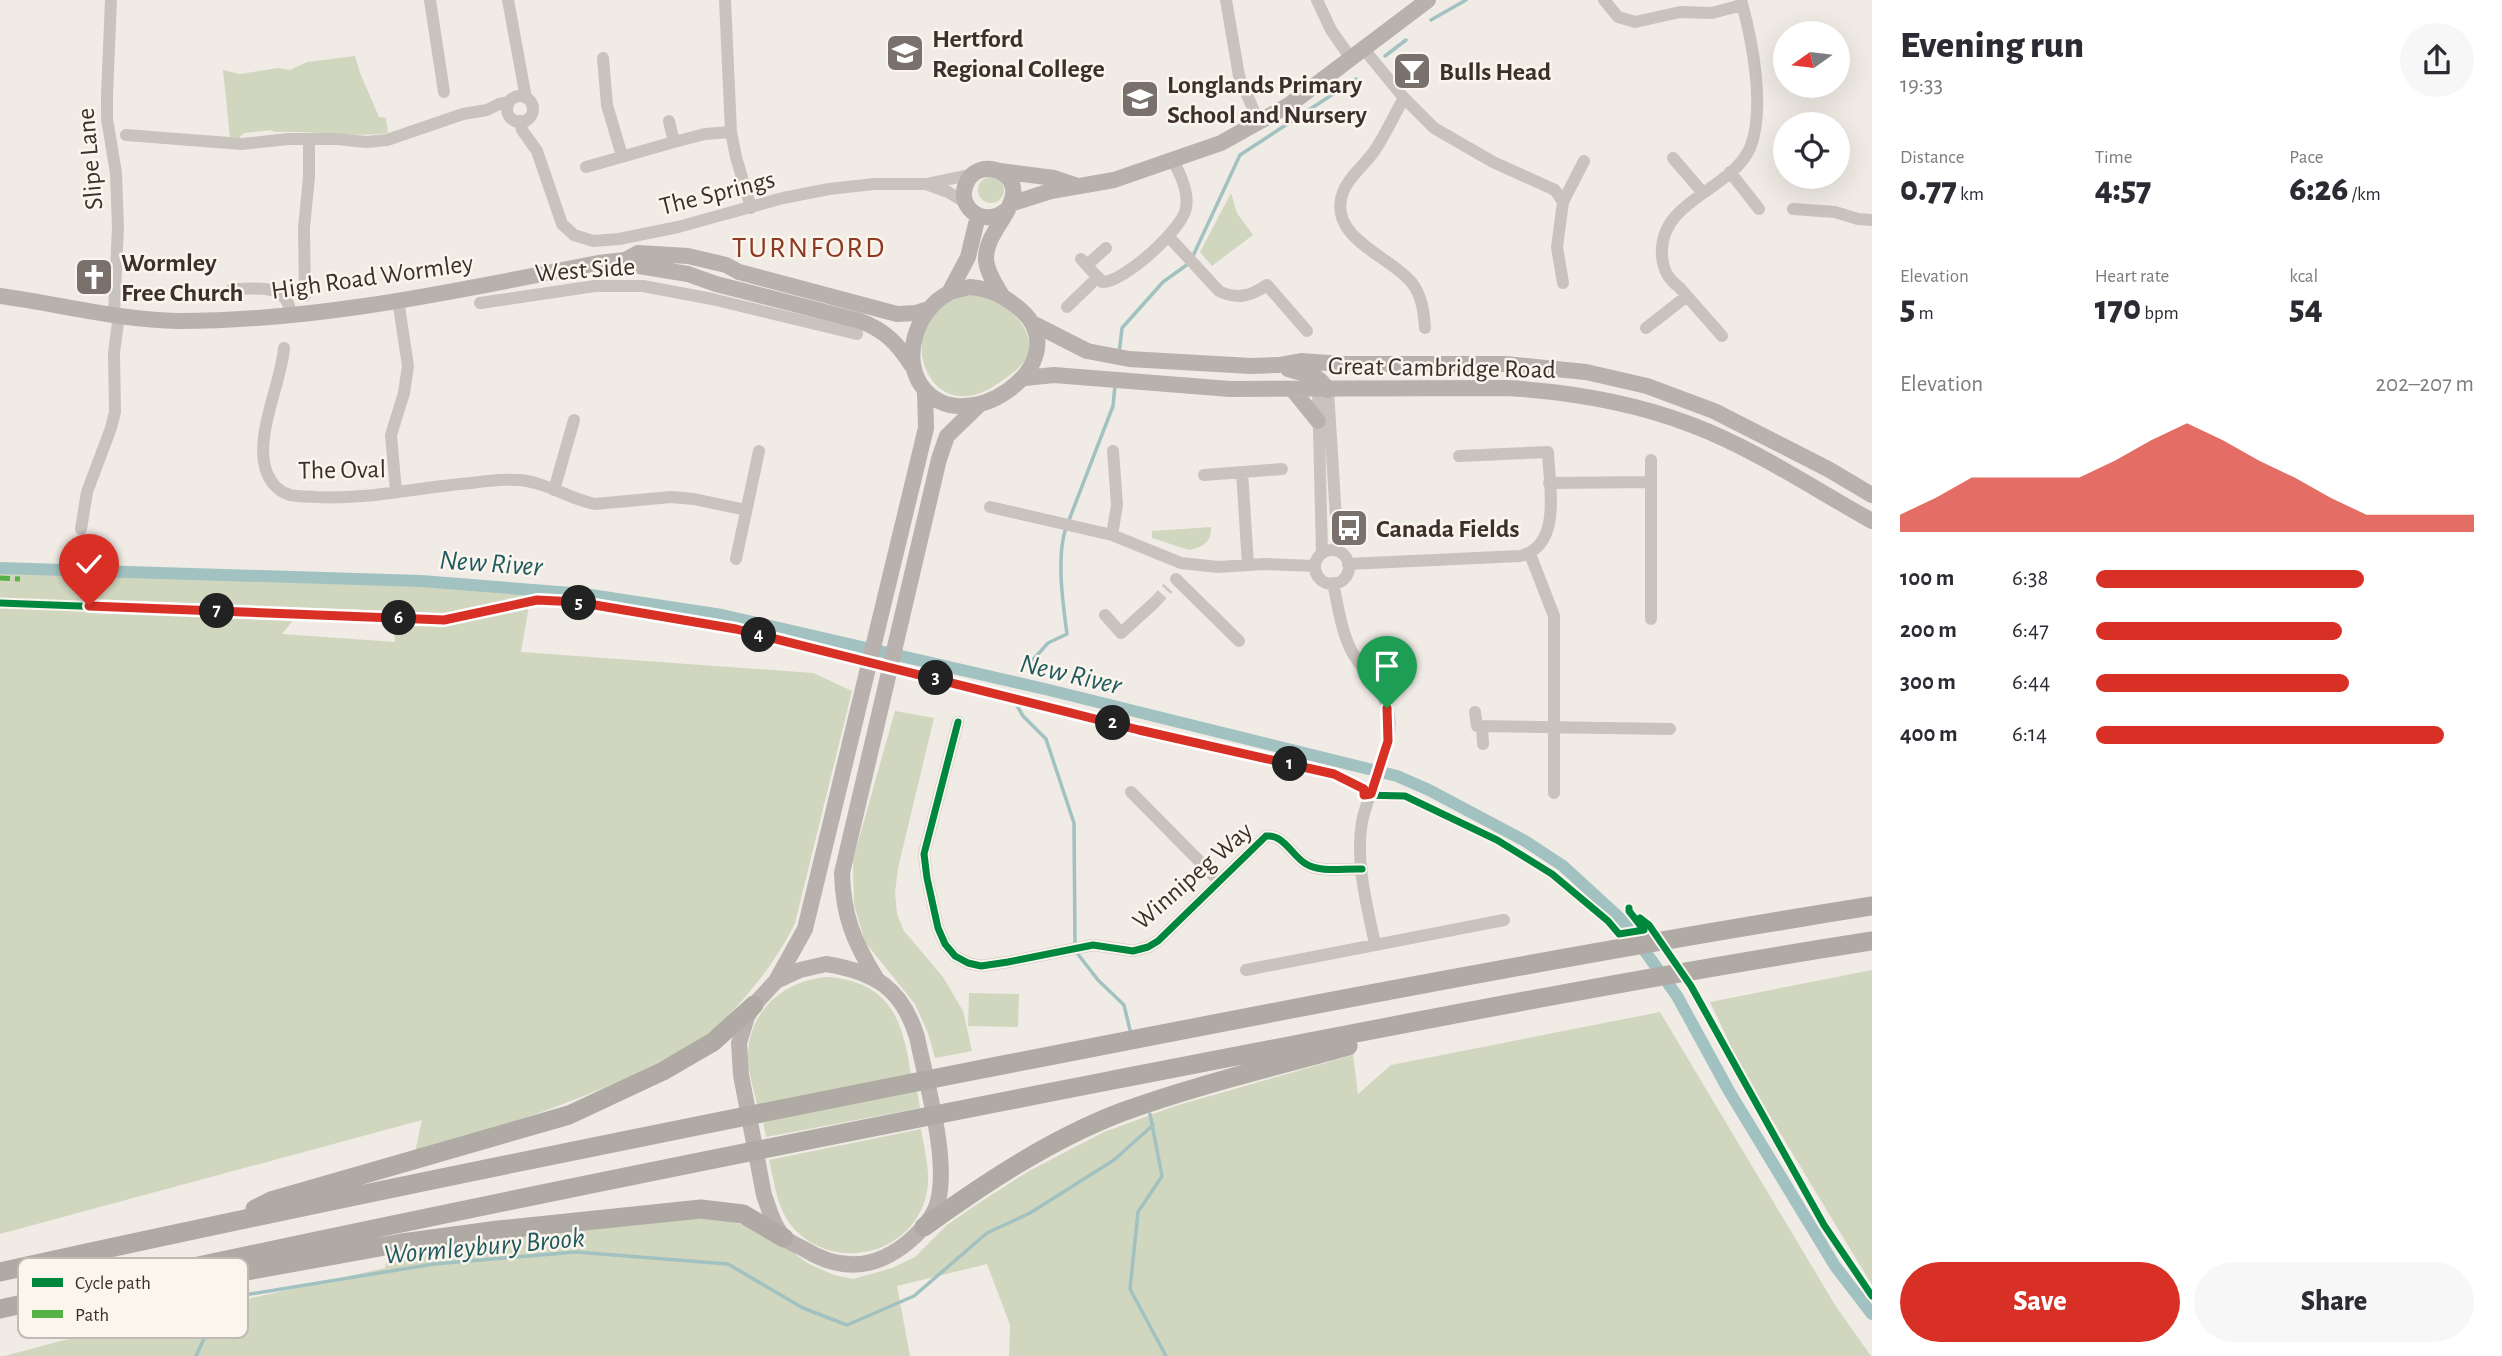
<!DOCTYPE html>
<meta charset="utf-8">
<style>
body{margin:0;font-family:"Alegreya Sans",sans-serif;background:#f7f7f7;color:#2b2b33;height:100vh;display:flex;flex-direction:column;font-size:26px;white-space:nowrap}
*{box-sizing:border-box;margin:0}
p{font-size:23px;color:#7c7c81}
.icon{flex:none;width:38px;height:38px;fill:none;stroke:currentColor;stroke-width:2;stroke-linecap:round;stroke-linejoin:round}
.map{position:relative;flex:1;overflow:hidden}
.side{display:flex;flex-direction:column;background:#fff;width:630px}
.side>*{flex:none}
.needle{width:46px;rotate:256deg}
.tools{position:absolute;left:1773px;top:21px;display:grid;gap:14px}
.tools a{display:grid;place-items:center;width:77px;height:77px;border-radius:50%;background:#fff;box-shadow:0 7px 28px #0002;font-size:35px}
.pin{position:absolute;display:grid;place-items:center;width:60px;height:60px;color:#fff;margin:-72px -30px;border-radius:50% 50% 50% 0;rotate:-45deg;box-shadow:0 0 7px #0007}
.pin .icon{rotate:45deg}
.km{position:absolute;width:35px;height:35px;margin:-18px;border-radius:50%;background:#222;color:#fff;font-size:19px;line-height:35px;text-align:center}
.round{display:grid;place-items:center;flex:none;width:74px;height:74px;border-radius:37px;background:#f7f7f7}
.summary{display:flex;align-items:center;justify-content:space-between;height:119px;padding:0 28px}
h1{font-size:38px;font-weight:800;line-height:52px}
.metrics{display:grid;grid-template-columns:repeat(3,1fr);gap:10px;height:119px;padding:7px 28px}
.metrics div{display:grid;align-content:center}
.metrics b{font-size:35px;font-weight:800}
.metrics small{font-size:19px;font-weight:400}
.metrics p{font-size:19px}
.chart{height:196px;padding:14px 28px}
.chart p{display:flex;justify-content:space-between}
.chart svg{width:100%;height:126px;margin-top:7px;fill:#d93025;opacity:.7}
.action{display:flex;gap:14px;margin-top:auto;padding:14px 28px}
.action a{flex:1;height:80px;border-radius:42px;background:#d93025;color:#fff;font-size:28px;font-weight:800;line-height:80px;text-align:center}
.action a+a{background:#f7f7f7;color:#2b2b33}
ul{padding:0 28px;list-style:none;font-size:23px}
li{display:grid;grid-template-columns:112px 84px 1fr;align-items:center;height:52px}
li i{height:18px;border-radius:9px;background:#d93025}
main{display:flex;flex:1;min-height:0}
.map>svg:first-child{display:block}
</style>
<main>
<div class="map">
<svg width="1872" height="1356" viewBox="0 0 1872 1356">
<rect width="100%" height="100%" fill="#f0ebe5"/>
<path fill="#d1d6bf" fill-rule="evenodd" d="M355,56L360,73L379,117L386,118L388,133C351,138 313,130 274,132L271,130L244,133L238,139L230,138L223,70L240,74L278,68L290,70L307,62Z
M978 190a13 13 0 1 1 26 0a13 13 0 1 1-26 0Z
M1231,193L1237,213L1253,235L1212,266L1200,252Z
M971,295C1004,296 1053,339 1016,370C1007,377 996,386 985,391C920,422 889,309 971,295Z
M1211,527C1212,542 1203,547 1189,550L1152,538V531Z
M0,572L366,583L531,594L521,652L813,673L852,691L795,923C778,959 747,998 718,1026C703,1040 683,1049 664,1059C585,1101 500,1127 415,1152L422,1120L0,1234ZM295,618L394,621L395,642L282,634Z
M895,711L934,718L898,868L895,893L897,914L904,931L943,977L963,1011L972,1051L935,1058L928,1033L915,1004L865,942L854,904L853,860Z
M1872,970V1285L1742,1070L1710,1002Z
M828,977C891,982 903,1021 911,1075L757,1105C754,1089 748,1073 748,1057C748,1011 784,980 828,977Z
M969,993L1019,994L1018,1027L968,1026Z
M1660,1012L1835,1305L1871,1356H1009L1010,1325L987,1264L897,1286L910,1356H4L61,1341L385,1268L389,1252L693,1218L723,1220L749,1226L775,1240L809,1264L834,1275L853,1279L892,1268L915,1257L947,1225L982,1201L1029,1171L1104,1132L1175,1106L1353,1055L1358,1094L1391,1065Z
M917,1091L920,1108L766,1137L763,1121Z
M921,1129C925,1154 933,1178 924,1203C903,1261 823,1271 788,1221C776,1203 774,1180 769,1160Z"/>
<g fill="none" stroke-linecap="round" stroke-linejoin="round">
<path stroke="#a1c2c1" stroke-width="3.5" d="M1431,20L1466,0
M1385,56L1406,40
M1192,258L1240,155L1356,79
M1119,354L1122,328L1163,282L1188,264
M1069,520L1113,406L1115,386
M1030,663L1048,643L1067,634C1063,604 1056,556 1066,528
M1016,704L1023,716L1046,739L1074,823L1075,945
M1077,953L1098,980L1124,1005L1130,1030
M1150,1114L1162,1176L1138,1212L1130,1289L1166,1356
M196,1356L214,1317L232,1297L434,1264L576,1252L728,1264L803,1308L847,1325L914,1296L987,1233L1030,1213L1114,1160L1153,1125"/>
<path stroke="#a1c2c1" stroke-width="12" d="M0,568L421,581L584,594L722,615L1049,690L1397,776L1429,790L1525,841L1563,866L1624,922L1677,996L1729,1091L1835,1266L1872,1314"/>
<path stroke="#ccc6c0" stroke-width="12" stroke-dasharray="12 6" stroke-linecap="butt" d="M1154,603L1168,588"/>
<path stroke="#c9c3be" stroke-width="12" d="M111,0L107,95V119L116,173L118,227L114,314
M430,0L444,92
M508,0L526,98
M725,0L731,132L736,157L751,208
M1226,0L1239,76L1259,123
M1317,0L1331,30L1350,57
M1604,0L1618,17L1635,22L1680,12L1712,13L1742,5
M1363,48L1404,98L1434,128L1493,162L1555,190L1563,202L1557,247L1563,283
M603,58L607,105L622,156
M507 109a13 13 0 1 1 26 0a13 13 0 1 1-26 0Z
M1404,98C1394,115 1386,134 1375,150C1366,164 1349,176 1343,192C1326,238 1391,256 1412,283C1422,296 1424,313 1425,328
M520,121L522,130L537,151L562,224L574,235L593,241L619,239L678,227L783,198L829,189L874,184H926L974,174
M126,135L242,144L288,139H337L366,142L387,140L463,114L487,110L499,104L509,102
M674,142L705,134L731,132
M1673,158L1703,193
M586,167L674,142L669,121
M1730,172L1759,209
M926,184L948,192L966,203
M1563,202L1584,161
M1793,209L1835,212L1858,219L1872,220
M1169,237L1219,291C1237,300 1251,296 1267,285L1307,331
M1081,259L1102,282C1123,283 1183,229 1186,208C1189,192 1181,175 1173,161
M1087,265L1106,248
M232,289C257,289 287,282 291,314
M305,296L304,228L309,177V139
M480,303L595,286H643L712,299L857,334
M1067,307L1098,277
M1646,328L1687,296
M1722,336L1679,287C1668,279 1663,270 1662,256C1658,200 1731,191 1750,148C1766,109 1752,39 1741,0
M284,348C281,385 253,438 267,473C271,483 279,492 290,495C298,497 307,496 316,497C368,500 419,487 471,483C486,481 503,479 519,480C546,482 569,499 595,504L671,497L694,499L746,510
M1318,389L1322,553
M1328,390L1338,551
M1242,472L1248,565
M1204,475L1282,469
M1549,483L1651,482
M554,490L574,420
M396,491L391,435L404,393L408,366L398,300
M990,507L1112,535L1181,563L1218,567L1264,564L1315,566
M81,529L87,492L111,428L115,412L114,353L119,315
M1112,535L1117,505L1113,451
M1315 567a17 17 0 1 1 34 0a17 17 0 1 1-34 0Z
M1530,554L1554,616V793
M736,559L759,451
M1348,564L1520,556C1563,546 1549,486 1548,452L1459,456
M1176,579L1239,641
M1333,583C1338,606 1341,630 1351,650C1361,670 1383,687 1388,709C1397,748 1369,785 1362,822C1355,861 1367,906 1375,944
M1105,615L1121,633L1154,603
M1651,619V460
M1475,712L1477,726L1670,729
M958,722L924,854L927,878L938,928L945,944L955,956L968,963L981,966L1008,962L1093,945L1133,951L1148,947L1158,941L1266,836C1284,834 1292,856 1306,864C1321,873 1345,868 1362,869
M1482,726L1483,744
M1131,792L1218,880
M1246,970L1504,920"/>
<path stroke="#b8b1ad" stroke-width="16" d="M1000,171L1054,178L1075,185
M1010,204L1051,191L1114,180L1221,143L1289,105L1428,0
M625,260L639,266L688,274L716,284L860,321C885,330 898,344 912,366
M970,287C992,289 1006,297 1022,311C1079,364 962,445 921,385C901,356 918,308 949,293C955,290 963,289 970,287Z
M949,293L968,257L978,216
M1001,294C995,284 987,272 986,260C985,235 1009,218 1013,195C1017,170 980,159 968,180C953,205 982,229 1005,211
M0,296C59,304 119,320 179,321C320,321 460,290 598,263L625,260L638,253L688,256L726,265L739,272L897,314L916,313L929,309
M1036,325L1087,351L1129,359L1251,366L1279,365L1301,361L1343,364H1505L1586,372L1647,386L1714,411L1828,469L1872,495
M1288,369C1307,376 1315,370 1328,390
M1025,378L1054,375L1230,389L1508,388C1571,392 1633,402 1692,425C1755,449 1813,488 1872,521
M1292,389L1318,421
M826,964C875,972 902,988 917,1037C926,1082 949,1158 938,1201C935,1214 924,1227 915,1236C881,1268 844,1274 804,1249C798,1246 790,1243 785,1238C774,1228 769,1209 764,1195L741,1075L739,1043L747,1017L754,1005L776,981L800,970Z
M876,978C854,942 843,916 842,873L939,459L947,436L978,406
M776,981L805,929L926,428L925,391"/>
<path stroke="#afaaa4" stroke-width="19" d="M255,1209L271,1201L569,1115L663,1071L713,1042L754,1005
M924,1227C985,1183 1051,1139 1122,1112C1196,1085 1273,1067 1348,1046
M0,1272C321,1201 644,1136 967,1072C1268,1013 1569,954 1872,906
M185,1282L402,1243L498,1230L701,1209L743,1214L784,1238
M0,1309C368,1228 738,1153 1108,1081C1362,1032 1616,981 1872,941"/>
<path stroke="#57b246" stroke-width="5" stroke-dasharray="10 5" stroke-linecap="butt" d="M0,578L20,579"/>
<defs>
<path id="cycleway" d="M0,603L444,620L537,600L577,602L736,630L1139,730L1334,774L1364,789L1363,795L1405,796L1497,840L1552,874L1608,921L1619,934L1644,930L1629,911V908
M958,722L924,854L927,878L938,928L945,944L955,956L968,963L981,966L1008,962L1093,945L1133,951L1148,947L1158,941L1266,836C1284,834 1292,856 1306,864C1321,873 1345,868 1362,869
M1640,918L1649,925L1691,986L1824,1225L1872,1296"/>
</defs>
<use href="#cycleway" stroke="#fbf5ee" stroke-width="11"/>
<use href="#cycleway" stroke="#00873e" stroke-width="7"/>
</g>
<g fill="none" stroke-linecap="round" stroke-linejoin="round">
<defs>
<path id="route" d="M89,606L444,620L537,600L577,602L736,629L1139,730L1334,774L1364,789V795L1371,794L1388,741L1387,708"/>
</defs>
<use href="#route" stroke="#fff" stroke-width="14"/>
<use href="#route" stroke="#d93025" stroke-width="9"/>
</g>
<defs>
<symbol id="university-square" viewBox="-11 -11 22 22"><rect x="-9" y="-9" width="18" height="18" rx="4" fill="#7a716c" stroke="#fbf5ee"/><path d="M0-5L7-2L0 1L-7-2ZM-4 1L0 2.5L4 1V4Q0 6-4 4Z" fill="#fff"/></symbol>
<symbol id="bar-square" viewBox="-11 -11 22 22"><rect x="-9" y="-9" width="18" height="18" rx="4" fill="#7a716c" stroke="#fbf5ee"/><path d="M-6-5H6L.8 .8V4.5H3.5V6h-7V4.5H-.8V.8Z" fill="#fff"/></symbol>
<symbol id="school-square" viewBox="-11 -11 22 22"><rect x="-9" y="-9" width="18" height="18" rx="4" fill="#7a716c" stroke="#fbf5ee"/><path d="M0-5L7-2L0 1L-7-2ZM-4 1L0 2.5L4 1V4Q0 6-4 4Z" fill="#fff"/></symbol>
<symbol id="church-square" viewBox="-11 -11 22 22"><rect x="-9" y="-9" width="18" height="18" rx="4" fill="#7a716c" stroke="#fbf5ee"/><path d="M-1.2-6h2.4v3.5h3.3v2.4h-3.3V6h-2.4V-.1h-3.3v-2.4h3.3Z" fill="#fff"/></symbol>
<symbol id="bus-square" viewBox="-11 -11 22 22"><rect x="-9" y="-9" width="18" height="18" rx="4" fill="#7a716c" stroke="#fbf5ee"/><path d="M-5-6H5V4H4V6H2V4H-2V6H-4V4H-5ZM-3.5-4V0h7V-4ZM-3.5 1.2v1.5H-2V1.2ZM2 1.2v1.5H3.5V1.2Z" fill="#fff"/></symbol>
</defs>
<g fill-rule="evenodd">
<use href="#university-square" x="883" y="31" width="44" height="44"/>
<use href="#bar-square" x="1390" y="49" width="44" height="44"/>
<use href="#school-square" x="1118" y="77" width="44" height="44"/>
<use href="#church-square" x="72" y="255" width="44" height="44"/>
<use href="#bus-square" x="1327" y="506" width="44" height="44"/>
</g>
<g text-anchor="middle" stroke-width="5" stroke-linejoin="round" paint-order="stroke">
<g font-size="26" font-weight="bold" fill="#3b302b" stroke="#fbf5ee" text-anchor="start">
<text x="932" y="47">Hertford<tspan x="932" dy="30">Regional College</tspan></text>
<text x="1439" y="80">Bulls Head</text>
<text x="1167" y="93">Longlands Primary<tspan x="1167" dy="30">School and Nursery</tspan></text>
<text x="121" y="271">Wormley<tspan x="121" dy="30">Free Church</tspan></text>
<text x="1376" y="537">Canada Fields</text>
</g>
<g font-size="26" fill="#3b302b" stroke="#fbf5ee">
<text transform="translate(89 159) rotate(-95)" y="9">Slipe Lane</text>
<text transform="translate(717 192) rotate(-14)" y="9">The Springs</text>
<text transform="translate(585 269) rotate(-4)" y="9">West Side</text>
<text transform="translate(372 276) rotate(-8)" y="9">High Road Wormley</text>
<text transform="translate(1442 367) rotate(1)" y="9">Great Cambridge Road</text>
<text transform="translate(342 469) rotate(-1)" y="9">The Oval</text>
<text transform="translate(1192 875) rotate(-41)" y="9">Winnipeg Way</text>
</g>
<g font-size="28" font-style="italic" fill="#1f5a5e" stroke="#fbf5ee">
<text transform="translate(491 562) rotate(4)" y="10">New River</text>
<text transform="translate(1071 673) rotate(13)" y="10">New River</text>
<text transform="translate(484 1245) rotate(-5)" y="10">Wormleybury Brook</text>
</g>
<g font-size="30" letter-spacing="2" fill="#8c3b22" stroke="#fbf5ee">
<text x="809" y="257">TURNFORD</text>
</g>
</g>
<rect x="18" y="1258" width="230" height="80" rx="10" fill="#fbf5ee" stroke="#c1bab4" stroke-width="2"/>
<rect x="32" y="1278" width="31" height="9" fill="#00873e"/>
<rect x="32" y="1310" width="31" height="8" fill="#57b246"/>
<g font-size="19" fill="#3b302b">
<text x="75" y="1289">Cycle path</text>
<text x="75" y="1321">Path</text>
</g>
</svg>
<div class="tools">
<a><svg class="needle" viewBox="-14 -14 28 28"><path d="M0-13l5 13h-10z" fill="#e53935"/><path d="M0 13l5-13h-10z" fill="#7c7c81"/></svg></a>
<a><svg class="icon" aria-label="locate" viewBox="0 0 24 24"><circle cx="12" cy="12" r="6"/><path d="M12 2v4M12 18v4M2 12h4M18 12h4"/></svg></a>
</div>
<div class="pin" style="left:1387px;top:708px;background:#1e9e55"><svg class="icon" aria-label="arrive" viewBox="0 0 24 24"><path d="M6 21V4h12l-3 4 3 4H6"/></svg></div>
<div class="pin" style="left:89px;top:606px;background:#d93025"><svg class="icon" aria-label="check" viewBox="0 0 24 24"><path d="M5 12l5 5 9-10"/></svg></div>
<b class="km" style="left:1290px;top:764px">1</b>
<b class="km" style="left:1113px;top:723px">2</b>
<b class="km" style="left:936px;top:678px">3</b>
<b class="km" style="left:759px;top:635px">4</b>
<b class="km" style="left:579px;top:603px">5</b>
<b class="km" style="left:399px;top:618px">6</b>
<b class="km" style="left:217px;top:611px">7</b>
</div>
<section class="side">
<div class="summary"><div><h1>Evening run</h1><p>19:33</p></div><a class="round"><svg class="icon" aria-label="share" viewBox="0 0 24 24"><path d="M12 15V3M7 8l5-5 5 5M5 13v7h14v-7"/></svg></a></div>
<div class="metrics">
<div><p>Distance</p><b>0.77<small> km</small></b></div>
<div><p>Time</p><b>4:57</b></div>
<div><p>Pace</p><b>6:26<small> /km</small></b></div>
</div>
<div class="metrics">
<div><p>Elevation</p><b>5<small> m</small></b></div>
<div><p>Heart rate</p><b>170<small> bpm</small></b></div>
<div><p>kcal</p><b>54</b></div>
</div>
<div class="chart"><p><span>Elevation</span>202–207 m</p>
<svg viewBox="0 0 160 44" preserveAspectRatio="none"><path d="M0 44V38L10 32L20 25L30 25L40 25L50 25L60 19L70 12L80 6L90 12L100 19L110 25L120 32L130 38L140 38L150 38L160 38V44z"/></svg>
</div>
<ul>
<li><b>100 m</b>6:38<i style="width:71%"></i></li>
<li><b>200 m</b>6:47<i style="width:65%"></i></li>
<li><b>300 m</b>6:44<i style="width:67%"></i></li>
<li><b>400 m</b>6:14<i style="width:92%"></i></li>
</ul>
<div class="action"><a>Save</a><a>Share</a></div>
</section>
</main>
